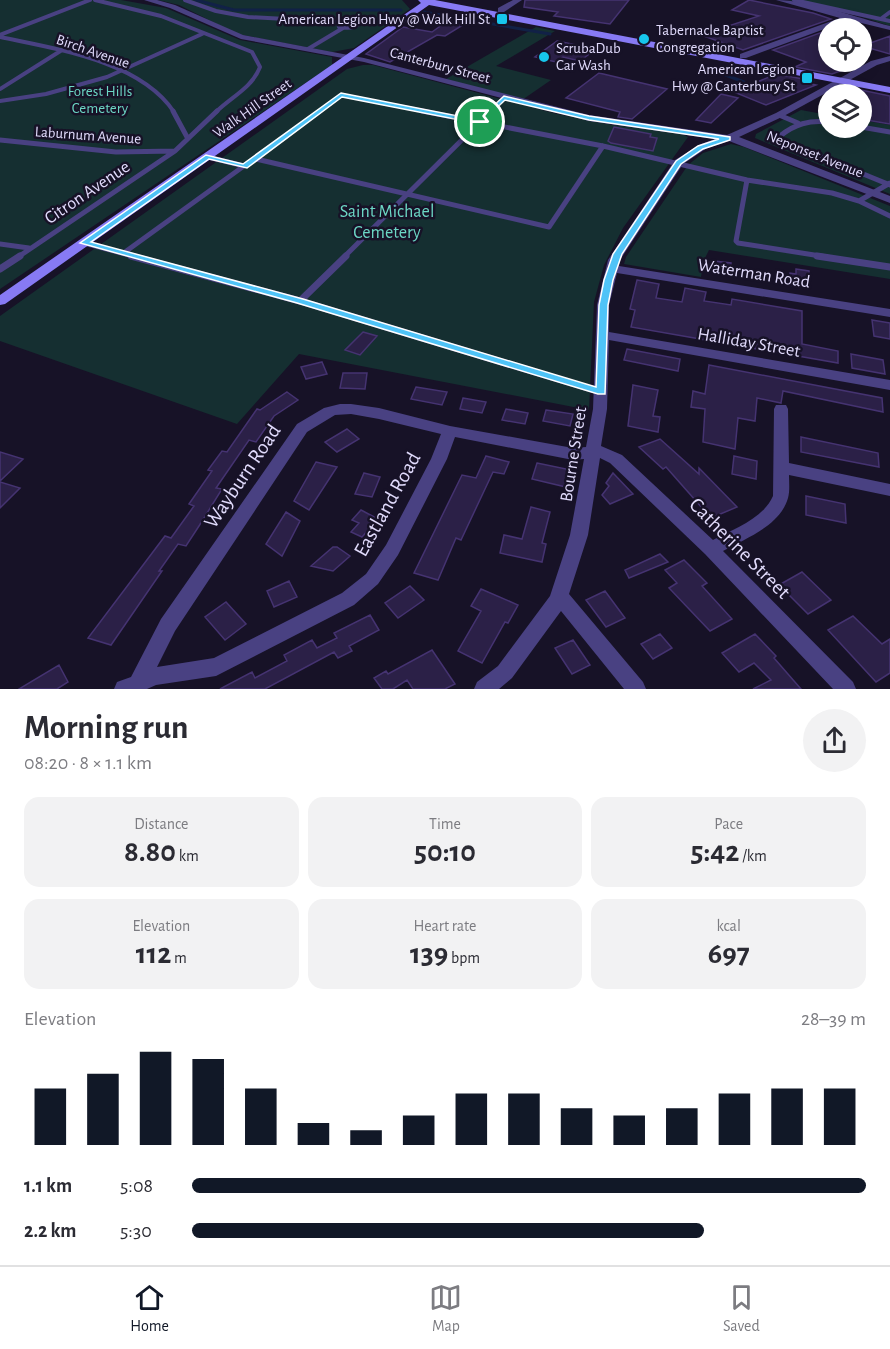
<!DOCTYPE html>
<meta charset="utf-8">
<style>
body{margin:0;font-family:"Alegreya Sans",sans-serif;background:#f2f2f3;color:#2b2b33;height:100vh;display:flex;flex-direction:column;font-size:22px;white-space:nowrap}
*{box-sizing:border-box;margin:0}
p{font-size:20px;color:#7c7c81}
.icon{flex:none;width:33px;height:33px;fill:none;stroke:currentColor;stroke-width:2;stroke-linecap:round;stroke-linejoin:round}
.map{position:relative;height:689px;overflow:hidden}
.side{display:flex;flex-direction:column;background:#fff;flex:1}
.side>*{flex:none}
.tools{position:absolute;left:818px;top:18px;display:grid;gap:12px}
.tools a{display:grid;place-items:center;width:54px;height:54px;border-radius:50%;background:#fff;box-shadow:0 3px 15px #0003;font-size:30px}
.pin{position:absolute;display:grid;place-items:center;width:51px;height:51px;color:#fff;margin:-26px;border:3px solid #fff;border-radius:50%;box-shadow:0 2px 6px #0007}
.round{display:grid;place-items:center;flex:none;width:63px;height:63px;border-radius:32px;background:#f2f2f3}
.overview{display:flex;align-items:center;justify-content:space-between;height:102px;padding:0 24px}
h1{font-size:33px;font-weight:600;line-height:45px}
.stats{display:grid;grid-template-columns:repeat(3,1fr);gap:9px;height:102px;padding:6px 24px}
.stats div{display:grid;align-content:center;border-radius:15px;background:#f2f2f3;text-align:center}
.stats b{font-size:30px;font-weight:600}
.stats small{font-size:16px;font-weight:400}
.stats p{font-size:16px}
.chart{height:168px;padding:12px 24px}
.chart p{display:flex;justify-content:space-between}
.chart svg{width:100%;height:108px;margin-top:6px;stroke:#111827;stroke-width:6}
ul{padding:0 24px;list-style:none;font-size:20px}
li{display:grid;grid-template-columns:96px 72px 1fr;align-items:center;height:45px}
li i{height:15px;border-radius:8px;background:#111827}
.menu{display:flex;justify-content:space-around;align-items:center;height:84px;border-top:2px solid #e1e1e2;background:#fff;font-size:16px;color:#7c7c81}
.menu a{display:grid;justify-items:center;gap:3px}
.menu .current{color:#111827}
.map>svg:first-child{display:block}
</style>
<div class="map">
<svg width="890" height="689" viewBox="0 0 890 689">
<rect width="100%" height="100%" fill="#171227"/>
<path fill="#152f31" d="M0,0H121L166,8L240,40L332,57V65L0,289Z
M158,0H402L410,9L354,48L332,52L237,34L179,5Z
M788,0H890V26L859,16Z
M536,27L555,31L496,66L551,80L522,100L446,79Z
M363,65H373L557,114L613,125L680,133L688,137L623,228L604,265L594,302L589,410L299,354L237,424L0,341V316L347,69Z
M801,110L828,115V128H861V120L890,125V194L755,138L756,134Z
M731,144L744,147L890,206V279L709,250L704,260L701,277L624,264L626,257L688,165L703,153Z"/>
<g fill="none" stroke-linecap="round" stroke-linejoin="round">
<path stroke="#112147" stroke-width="3" d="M196,0L234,10H401
M424,12L550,34
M715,71L744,82"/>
</g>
<path fill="#2b2047" stroke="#453371" stroke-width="1.5" d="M525,0H629L610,24L554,16L558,12L524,7Z
M749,0L813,13L831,19L743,50L701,35L759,16L732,10Z
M446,22L463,25L445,36L437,35L390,62L366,54L403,27L432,32Z
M828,30V62H865L832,74L795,67L806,62L773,50Z
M890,36V54L862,46Z
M557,41L596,49L580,61L563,57L556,62L535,57Z
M599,73L667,89L632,119L618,117L620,112L566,98Z
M776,74L814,81L807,83L816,85L766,105L734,92Z
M861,90L890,96V124L861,119Z
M721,94L738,98L711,123L696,120Z
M614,127L651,134L650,137L657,138L653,151L611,143L608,141Z
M714,261L731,263L730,275L713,272Z
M796,269L809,271V288L789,285L790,273L796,274Z
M637,280L659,284L656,298L682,302L685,288L706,292L704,301L731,305L732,299L802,311V344L838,351V363L631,327L635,310L630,309Z
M872,320L890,323V339L874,336Z
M363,332L377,336L360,355L345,350Z
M627,349L680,359L678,371L624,360Z
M851,354L883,360L885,374L852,368Z
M322,362L327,374L306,379L301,367Z
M709,365L882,398L883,412L783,391L781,403L757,398L755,421L738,418L735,449L703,442L705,409L691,407L693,391L705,394Z
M343,373H367L365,389L340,388Z
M633,385L658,390L653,416L660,417L658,432L628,426Z
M416,387L447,392L442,405L411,399Z
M287,392L298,400L274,416L256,442L249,440L216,488L222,489L199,526L186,546L178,544L159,571H162L111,645L88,638L165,536L171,538L194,506L189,504L212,471L208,470L222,451L227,452L257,409L260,410Z
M463,398L486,402L482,413L460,409Z
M506,409L528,413L525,424L502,420Z
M546,410L573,414L570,426L543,421Z
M347,429L359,439L337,452L325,442Z
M801,437L878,453L879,467L801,452Z
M660,439L699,474V468L737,507L706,520L698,511L703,509L666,467L663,469L639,447Z
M0,452L23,459L0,481Z
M486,456L509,462L504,474L493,472L461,540L456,538L438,580L414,573L462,475L476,478Z
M734,456L757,461L756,479L732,474Z
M316,462L337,467L309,510L294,501Z
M537,463L571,470L566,487L532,479Z
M364,473L380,477L372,497L355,494Z
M613,473L633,494L610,504L602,495L609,486L606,483Z
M0,482L20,488L0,508Z
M806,496L845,504L846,523L806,515Z
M531,507L550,512L542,543L546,544L542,562L500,553L504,535L522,539Z
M361,510L378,519L362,537L351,532L359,523L352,520Z
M286,512L300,521L282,556L266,544Z
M333,547H337L350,556L333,571L311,566Z
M660,554L668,562L629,578L625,570Z
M684,560L707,583L702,586L732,619L710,631L669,588L677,583L665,570Z
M802,572L831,600L808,614L779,585Z
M289,581L297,597L274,607L267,591Z
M410,586L424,600L398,618L385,603Z
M481,589L518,605L508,623L505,622L482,663L458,651L481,611L471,606Z
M605,591L625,618L606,627L586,600Z
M226,602L246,624L225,640L205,617Z
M370,615L379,630L349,646L352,651L338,658L334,652L265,689H220L252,672L255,678L287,661L284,655L312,640L317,648L337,638L334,633Z
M853,616L882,644L890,639V673L876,682L828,630Z
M660,634L672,648L653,659L641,644Z
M755,634L776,656L774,658L801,689H753L771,680L754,663L739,672L722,653Z
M573,640L590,665L572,674L555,648Z
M432,650L455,684L445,689H413L407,680L393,689H382L374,678L386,671L388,674Z
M59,665L68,682L57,689H19Z"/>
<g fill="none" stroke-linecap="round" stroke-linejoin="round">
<path stroke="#494182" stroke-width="4" d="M95,0L161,16L252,52L260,67C252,88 231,97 216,112
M185,0L216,11L248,17L360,23C354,29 347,28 339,27L338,22
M794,0L890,21
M882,18L890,12
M0,35L90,0
M0,37C56,49 140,61 174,112
M308,49L343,28
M0,89L62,50
M0,101L46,94L107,77L202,34
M318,112L341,95L429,112
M490,112L504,98"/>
<path stroke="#494182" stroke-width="5" d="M173,111L187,137
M422,111L603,146L747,180L832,193L859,201L890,216
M779,115L798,123
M828,122C809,120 795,124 780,136V140L890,185
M861,127L890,132
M0,140L116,152L175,151
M208,157L244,166
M256,159L549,227L603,146
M747,180L736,241L738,243L827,257
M859,201L890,183
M84,243L136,257
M0,244L29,248
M125,252L320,111
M18,257L175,151L217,111
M344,257L491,111"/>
<path stroke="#494182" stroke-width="7" d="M131,256L300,301L601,392
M817,256L890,267
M0,269L20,256
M300,301L346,256"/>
<path fill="#494182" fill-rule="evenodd" d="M144,0H157L175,5L243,35L364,58L589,115L727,135L776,113L871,61L890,56V61L877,65L782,117L739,137L890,196V203L729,141L707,148L683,164L620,260L619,266L890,309V317L617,273L609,305V332L890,380V390L609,340L607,409L601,446L622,455L713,540C733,529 763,519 773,496L774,409L776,405H786L788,409L789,463L890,484V496L789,475C789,482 790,491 788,498C780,526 746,538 723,551L853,682L856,689H833L705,554L610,463L600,458L588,535L569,594L643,682L646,689H624L561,611L512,678L499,689H474L477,682L498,666L550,596L570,535L584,459L573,460L455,437L447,459L398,555L378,584L354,605L216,676L156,685L147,689H114L117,682L131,677L161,619L297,424L324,408L340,404H351L379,408L450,426L573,448L586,447L593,409L597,305L608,260L675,160L701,144L715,139L589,121L364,62L241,39L170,8ZM351,414L379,419L441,434L431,459L386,545L366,574L342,593L214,658L157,667L175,631L307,432L335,415Z
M513,0H522L504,12H498V8Z
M776,0C809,0 858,18 890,26V30L849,20L746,58H740V54L840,18Z"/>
<path fill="#877af4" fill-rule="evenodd" d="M418,0H435L890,87V93L429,5L5,304L0,305V295L421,3Z"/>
</g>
<path fill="#4fc3f7" stroke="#fff" stroke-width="1.5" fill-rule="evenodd" d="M341,93L478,120L504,96L589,116L730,137V140L703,149L681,164L622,254L613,280L608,305L605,394H598L297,303L80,243L206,155L243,164ZM342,97L480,124L505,100L589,120L719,139L698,146L676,161L613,254L604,280L599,305L596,387L303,299L91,242L209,159L247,168Z"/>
<g fill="#17c6ec" stroke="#171227" stroke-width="2">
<rect x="496" y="13" width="12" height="12" rx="3"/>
<circle cx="644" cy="39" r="6"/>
<circle cx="544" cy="57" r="6"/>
<rect x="801" y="72" width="12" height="12" rx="3"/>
</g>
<g text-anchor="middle" stroke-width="5" stroke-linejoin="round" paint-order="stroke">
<g font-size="15" fill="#e1dbfc" stroke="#171227" text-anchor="end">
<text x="490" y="24">American Legion Hwy @ Walk Hill St</text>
<text x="656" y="35" text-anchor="start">Tabernacle Baptist<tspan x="656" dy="17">Congregation</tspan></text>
<text x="556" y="53" text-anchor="start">ScrubaDub<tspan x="556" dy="17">Car Wash</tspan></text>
<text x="795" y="74">American Legion<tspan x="795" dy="17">Hwy @ Canterbury St</tspan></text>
</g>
<g font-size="15" fill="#e1dbfc" stroke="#171227">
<text transform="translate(93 51) rotate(19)" y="5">Birch Avenue</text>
<text transform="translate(440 65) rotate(15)" y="5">Canterbury Street</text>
<text transform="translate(252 108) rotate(-35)" y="5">Walk Hill Street</text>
<text transform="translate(88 135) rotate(4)" y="5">Laburnum Avenue</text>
<text transform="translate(815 154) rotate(22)" y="5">Neponset Avenue</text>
</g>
<g font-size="15" fill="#6cd7c5" stroke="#171227">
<text x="100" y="96">Forest Hills<tspan x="100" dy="17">Cemetery</tspan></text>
</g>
<g font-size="18" fill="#e1dbfc" stroke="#171227">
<text transform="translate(87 192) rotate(-34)" y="6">Citron Avenue</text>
<text transform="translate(754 273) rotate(9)" y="6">Waterman Road</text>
<text transform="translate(749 342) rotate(10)" y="6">Halliday Street</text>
<text transform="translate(573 454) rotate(-81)" y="6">Bourne Street</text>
</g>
<g font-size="18" fill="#6cd7c5" stroke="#171227">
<text x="387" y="217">Saint Michael<tspan x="387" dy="21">Cemetery</tspan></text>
</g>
<g font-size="21" fill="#e1dbfc" stroke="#171227">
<text transform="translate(242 476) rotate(-56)" y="7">Wayburn Road</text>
<text transform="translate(387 504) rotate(-61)" y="7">Eastland Road</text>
<text transform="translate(740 548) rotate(45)" y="7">Catherine Street</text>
</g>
</g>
</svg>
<div class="tools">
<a><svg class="icon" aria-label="locate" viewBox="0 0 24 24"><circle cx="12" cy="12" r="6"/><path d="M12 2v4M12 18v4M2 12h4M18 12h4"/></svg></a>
<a><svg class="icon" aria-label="layers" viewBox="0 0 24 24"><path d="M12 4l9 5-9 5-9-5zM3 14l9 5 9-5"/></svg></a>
</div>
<div class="pin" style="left:480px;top:122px;background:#1e9e55"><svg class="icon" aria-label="arrive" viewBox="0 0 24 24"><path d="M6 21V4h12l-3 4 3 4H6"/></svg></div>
</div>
<section class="side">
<div class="overview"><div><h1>Morning run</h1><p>08:20 · 8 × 1.1 km</p></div><a class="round"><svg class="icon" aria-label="share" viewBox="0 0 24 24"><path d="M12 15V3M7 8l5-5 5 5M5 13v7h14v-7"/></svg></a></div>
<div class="stats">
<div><p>Distance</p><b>8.80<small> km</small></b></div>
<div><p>Time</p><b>50:10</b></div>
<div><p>Pace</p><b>5:42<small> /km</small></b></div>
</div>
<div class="stats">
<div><p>Elevation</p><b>112<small> m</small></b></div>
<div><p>Heart rate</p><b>139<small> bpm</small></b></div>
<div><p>kcal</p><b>697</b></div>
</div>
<div class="chart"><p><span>Elevation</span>28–39 m</p>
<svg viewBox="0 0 160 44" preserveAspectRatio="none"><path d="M5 44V21M15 44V15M25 44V6M35 44V9M45 44V21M55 44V35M65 44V38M75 44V32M85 44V23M95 44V23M105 44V29M115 44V32M125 44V29M135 44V23M145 44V21M155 44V21"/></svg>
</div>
<ul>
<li><b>1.1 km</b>5:08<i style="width:100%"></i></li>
<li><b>2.2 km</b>5:30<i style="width:76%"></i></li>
</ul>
</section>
<nav class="menu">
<a class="current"><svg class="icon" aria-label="home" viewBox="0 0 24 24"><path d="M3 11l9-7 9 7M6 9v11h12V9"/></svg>Home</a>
<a><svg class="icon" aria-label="map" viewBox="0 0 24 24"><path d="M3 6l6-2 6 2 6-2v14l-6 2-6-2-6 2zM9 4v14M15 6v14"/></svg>Map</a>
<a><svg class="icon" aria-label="saved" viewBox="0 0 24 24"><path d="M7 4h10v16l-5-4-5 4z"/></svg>Saved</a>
</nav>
